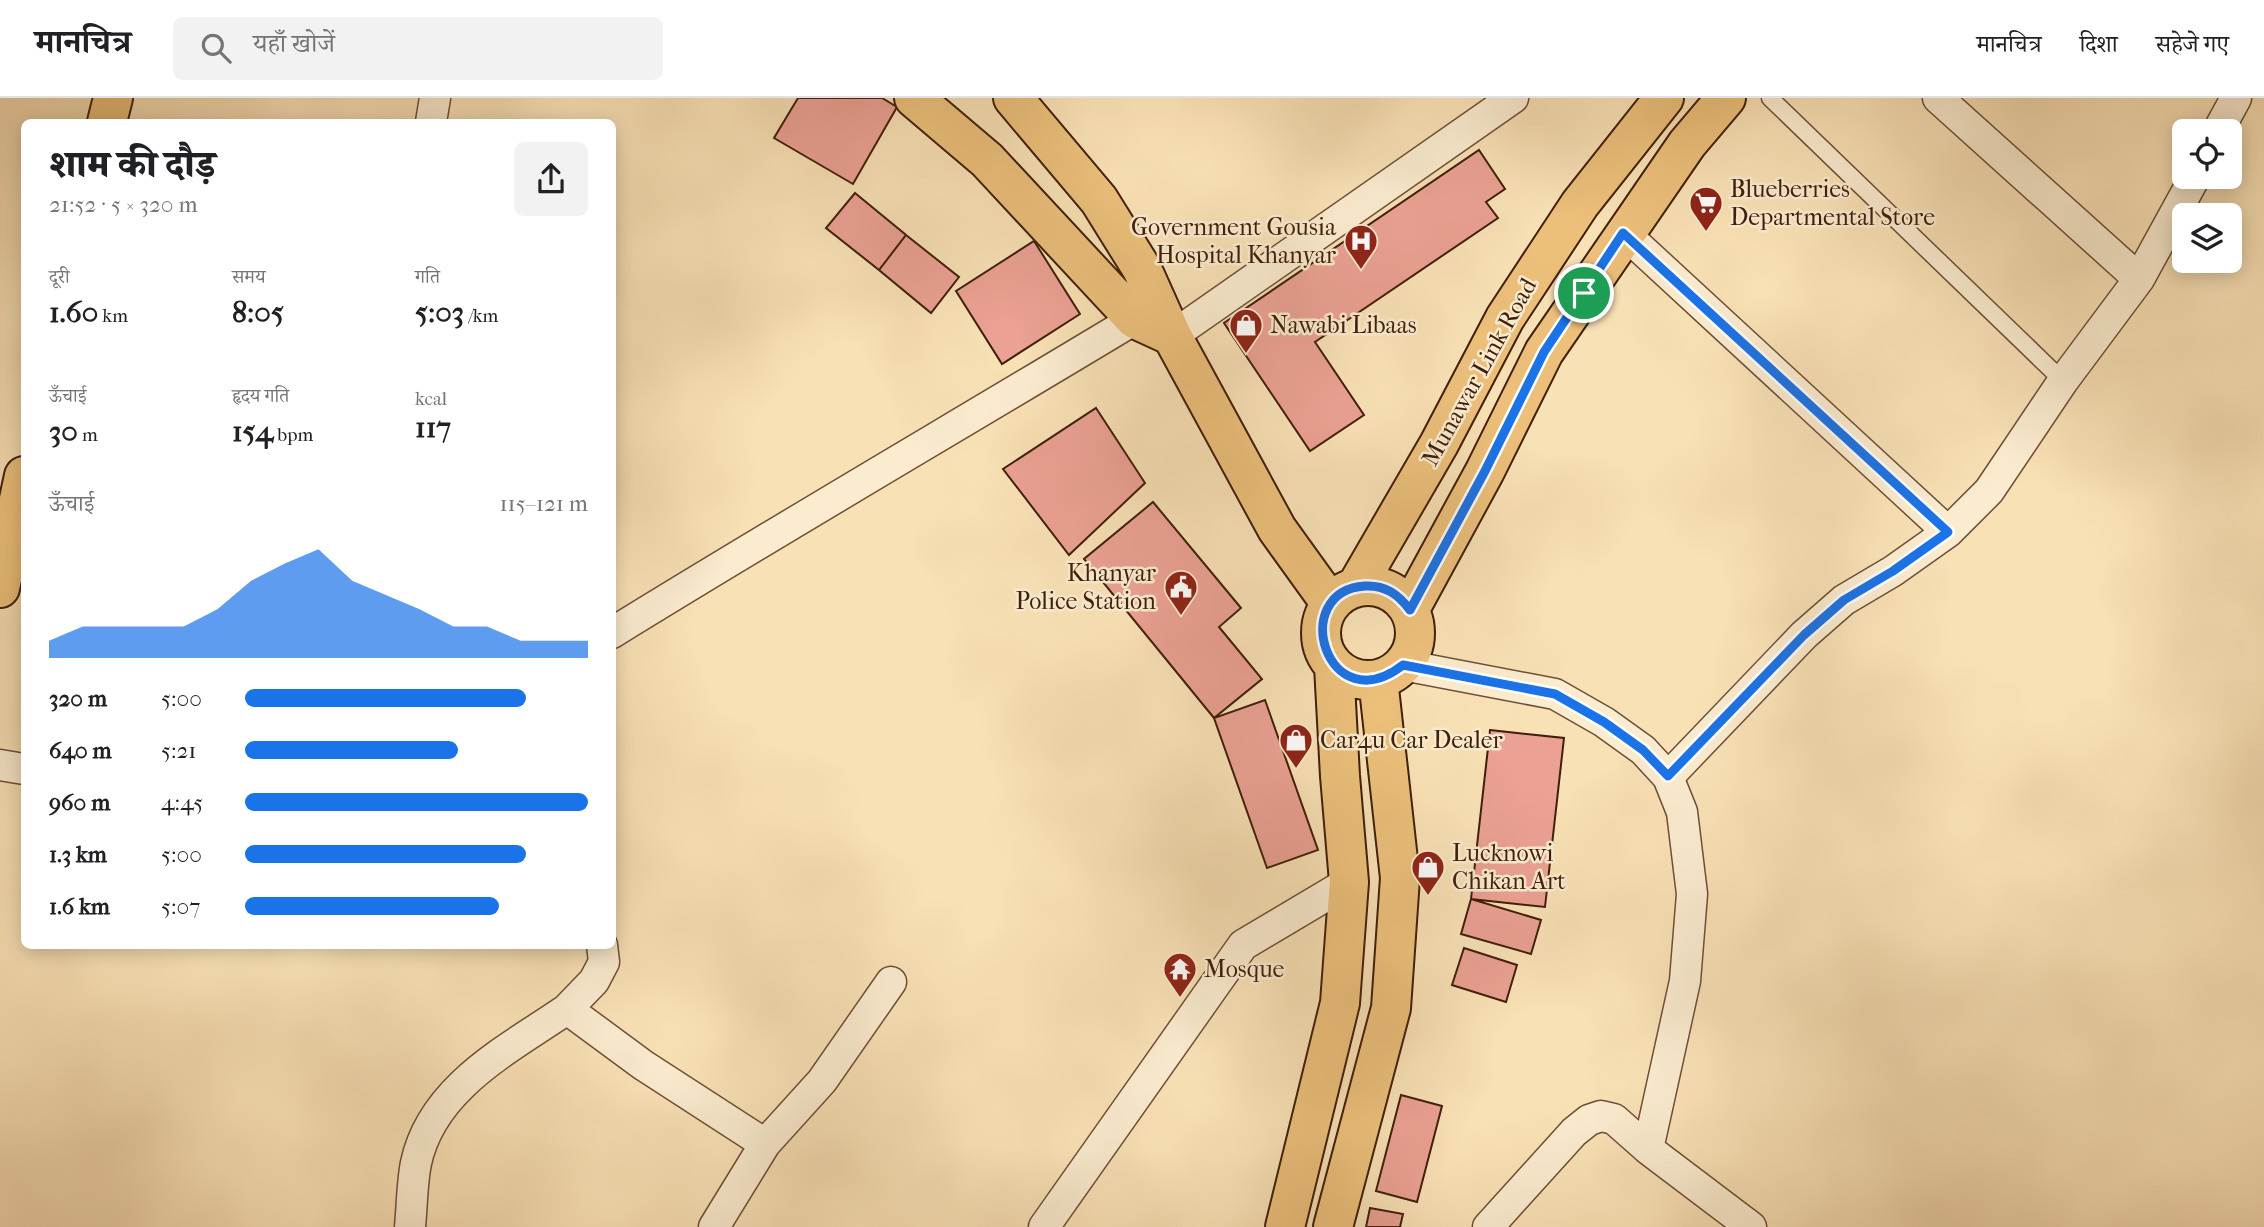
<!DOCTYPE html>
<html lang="hi">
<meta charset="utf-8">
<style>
body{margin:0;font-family:"IM FELL French Canon","Noto Serif Devanagari",serif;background:#f2f2f2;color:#202124;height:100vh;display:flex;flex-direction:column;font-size:26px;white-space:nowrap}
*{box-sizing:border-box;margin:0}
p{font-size:23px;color:#757577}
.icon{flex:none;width:38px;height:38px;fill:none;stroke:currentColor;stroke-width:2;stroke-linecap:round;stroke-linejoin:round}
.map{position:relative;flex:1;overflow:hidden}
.side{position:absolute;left:21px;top:21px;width:595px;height:830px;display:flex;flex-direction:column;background:#fff;border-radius:10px;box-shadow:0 4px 18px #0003}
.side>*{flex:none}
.tools{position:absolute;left:2172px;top:21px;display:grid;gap:14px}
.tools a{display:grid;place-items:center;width:70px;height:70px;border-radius:10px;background:#fff;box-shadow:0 4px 18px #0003;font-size:35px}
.pin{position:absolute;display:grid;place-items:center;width:60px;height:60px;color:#fff;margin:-30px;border:4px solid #fff;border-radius:50%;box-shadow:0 2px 7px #0007}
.round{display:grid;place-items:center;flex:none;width:74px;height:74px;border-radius:10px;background:#f2f2f2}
.summary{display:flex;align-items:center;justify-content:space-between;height:119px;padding:0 28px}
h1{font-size:38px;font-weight:800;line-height:52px}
.figures{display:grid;grid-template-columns:repeat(3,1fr);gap:10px;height:119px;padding:7px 28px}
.figures div{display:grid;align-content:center}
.figures b{font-size:30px;font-weight:800}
.figures small{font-size:19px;font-weight:400}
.figures p{font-size:19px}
.chart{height:196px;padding:14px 28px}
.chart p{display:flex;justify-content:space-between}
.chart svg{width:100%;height:126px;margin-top:7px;fill:#1a73e8;opacity:.7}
ul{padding:0 28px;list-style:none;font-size:23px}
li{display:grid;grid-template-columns:112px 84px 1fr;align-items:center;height:52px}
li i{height:18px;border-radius:9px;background:#1a73e8}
header{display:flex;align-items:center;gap:42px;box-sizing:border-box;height:98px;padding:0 35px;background:#fff;border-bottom:2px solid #e0e0e0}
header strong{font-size:33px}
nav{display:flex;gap:38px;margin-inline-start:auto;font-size:24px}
.search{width:490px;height:63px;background:#f2f2f2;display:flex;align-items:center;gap:18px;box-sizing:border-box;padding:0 24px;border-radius:10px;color:#757577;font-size:26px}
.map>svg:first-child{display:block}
</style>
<header>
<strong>मानचित्र</strong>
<div class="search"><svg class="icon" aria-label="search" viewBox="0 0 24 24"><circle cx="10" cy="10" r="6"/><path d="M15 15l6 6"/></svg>यहाँ खोजें</div>
<nav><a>मानचित्र</a><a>दिशा</a><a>सहेजे गए</a></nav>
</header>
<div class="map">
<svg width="2264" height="1129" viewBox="0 0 2264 1129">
<rect width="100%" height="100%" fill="#f9e1b6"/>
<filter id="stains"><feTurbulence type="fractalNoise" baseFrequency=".00286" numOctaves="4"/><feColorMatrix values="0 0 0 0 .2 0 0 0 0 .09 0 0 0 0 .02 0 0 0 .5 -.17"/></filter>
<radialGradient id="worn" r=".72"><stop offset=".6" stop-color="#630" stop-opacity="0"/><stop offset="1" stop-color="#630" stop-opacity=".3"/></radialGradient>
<path fill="#eba194" stroke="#3f1e0a" stroke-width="2" d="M798,0H882L897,9L853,86L774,40Z
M1479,52L1505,91L1486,104L1498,120L1315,244L1364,317L1310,353L1224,225Z
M855,95L906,137L879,172L826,130Z
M906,137L959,179L931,215L879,172Z
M1034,143L1080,216L1002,266L956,193Z
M1096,310L1145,385L1069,457L1003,371Z
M1153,404L1241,510L1219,529L1262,581L1214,620L1084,461Z
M1265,602L1318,752L1267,770L1214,620Z
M1490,632L1564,640L1545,809L1471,801Z
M1471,801L1541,822L1531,856L1461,836Z
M1464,850L1517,867L1506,904L1452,887Z
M1401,997L1442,1008L1417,1104L1376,1093Z
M1370,1110L1403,1116L1400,1129H1366Z"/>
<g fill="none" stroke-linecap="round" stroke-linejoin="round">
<defs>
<path id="lane" d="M1770,0L2063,283"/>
<path id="street" d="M1938,0L2139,181
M431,24L435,0
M2218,33L2236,0
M1624,135L1948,434
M1172,238L1513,0
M612,535C785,428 961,326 1135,221
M1403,567L1555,596L1604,624L1643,652L1668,679L1682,714L1692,796L1685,883L1648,1051
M0,667L24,671
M1668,679L1804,537L1844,502L1893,473L1948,434L1989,393L2063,283L2139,181L2195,79
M602,847L604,864L594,883L567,911L643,967L765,1046L714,1129
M765,1046L822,983L891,884
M410,1129C412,1108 412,1085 416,1065C432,989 509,951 567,911
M1044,1129L1243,847L1349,784
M1488,1129L1574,1034L1589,1022L1601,1018L1614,1021L1648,1051L1751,1129"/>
<path id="primary" d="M914,0L987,62L1135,221L1172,238
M1013,0L1099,102L1142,171L1172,238L1277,431L1331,506
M1321 535a47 47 0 1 1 94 0a47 47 0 1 1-94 0Z
M1356,489L1439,346L1505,220L1580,106L1664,0
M1410,511L1485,373L1544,254L1687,46L1726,0
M1285,1129L1340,905L1349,784L1340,678L1334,568
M1333,1129L1391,910L1400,780L1378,581"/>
<path id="highway" d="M107,24L113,0
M0,490L24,378"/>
</defs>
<use href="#lane" stroke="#6e4f35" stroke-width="19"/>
<use href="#street" stroke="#6e4f35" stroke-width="33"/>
<use href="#primary" stroke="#3f1e0a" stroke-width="42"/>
<use href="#highway" stroke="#3f1e0a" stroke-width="42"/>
<use href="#lane" stroke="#fbecd0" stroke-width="16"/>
<use href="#street" stroke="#fbecd0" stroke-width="30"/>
<use href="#primary" stroke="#ecc07b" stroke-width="38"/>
<use href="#highway" stroke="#ecc07b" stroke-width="38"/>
</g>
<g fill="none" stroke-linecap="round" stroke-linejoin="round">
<defs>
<path id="route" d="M1623,135L1948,434L1893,473L1844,502L1804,537L1668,678L1643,652L1604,624L1555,596L1403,567C1327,626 1287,493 1365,488C1385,487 1398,496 1410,512L1485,373L1544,254Z"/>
</defs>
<use href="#route" stroke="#fff" stroke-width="14"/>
<use href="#route" stroke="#1a73e8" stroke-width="9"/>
</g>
<defs>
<symbol id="supermarket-pin" viewBox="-11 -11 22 30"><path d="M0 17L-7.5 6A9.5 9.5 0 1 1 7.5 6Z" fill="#8f2418" stroke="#fbecd0"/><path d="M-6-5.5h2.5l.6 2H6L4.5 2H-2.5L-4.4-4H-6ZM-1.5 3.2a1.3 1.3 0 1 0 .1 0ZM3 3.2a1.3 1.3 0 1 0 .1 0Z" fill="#fff"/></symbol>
<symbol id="hospital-pin" viewBox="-11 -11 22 30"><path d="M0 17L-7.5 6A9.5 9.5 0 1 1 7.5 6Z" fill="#8f2418" stroke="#fbecd0"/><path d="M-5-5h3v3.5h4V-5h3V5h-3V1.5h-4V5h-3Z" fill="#fff"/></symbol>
<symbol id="shop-pin" viewBox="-11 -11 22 30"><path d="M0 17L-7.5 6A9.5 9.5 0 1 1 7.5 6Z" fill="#8f2418" stroke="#fbecd0"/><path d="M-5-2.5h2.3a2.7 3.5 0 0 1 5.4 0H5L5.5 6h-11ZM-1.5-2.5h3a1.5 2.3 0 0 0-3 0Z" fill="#fff"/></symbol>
<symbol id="civic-pin" viewBox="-11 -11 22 30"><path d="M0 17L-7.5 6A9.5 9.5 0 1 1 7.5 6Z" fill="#8f2418" stroke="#fbecd0"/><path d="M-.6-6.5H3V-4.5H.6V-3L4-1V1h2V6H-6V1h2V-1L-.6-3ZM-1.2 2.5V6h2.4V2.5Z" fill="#fff"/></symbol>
<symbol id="temple-pin" viewBox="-11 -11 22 30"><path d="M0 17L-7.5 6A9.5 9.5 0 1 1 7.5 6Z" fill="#8f2418" stroke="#fbecd0"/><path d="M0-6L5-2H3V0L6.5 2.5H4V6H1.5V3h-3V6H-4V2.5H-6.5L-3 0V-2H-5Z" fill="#fff"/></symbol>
</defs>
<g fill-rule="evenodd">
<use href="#supermarket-pin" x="1687" y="86" width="38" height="52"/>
<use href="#hospital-pin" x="1342" y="124" width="38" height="52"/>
<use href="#shop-pin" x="1227" y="208" width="38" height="52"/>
<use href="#civic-pin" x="1162" y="470" width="38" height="52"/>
<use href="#shop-pin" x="1277" y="623" width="38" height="52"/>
<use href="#shop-pin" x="1409" y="750" width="38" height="52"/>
<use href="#temple-pin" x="1161" y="852" width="38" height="52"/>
</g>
<g text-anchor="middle" stroke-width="5" stroke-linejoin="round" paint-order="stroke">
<g font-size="24" fill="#3f1e0a" stroke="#fbecd0" text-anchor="start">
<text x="1730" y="99">Blueberries<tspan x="1730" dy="28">Departmental Store</tspan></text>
<text x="1336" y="137" text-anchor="end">Government Gousia<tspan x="1336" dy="28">Hospital Khanyar</tspan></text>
<text x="1270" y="235">Nawabi Libaas</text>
<text x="1156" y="483" text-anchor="end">Khanyar<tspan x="1156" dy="28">Police Station</tspan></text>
<text x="1320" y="650">Car4u Car Dealer</text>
<text x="1452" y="763">Lucknowi<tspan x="1452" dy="28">Chikan Art</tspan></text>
<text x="1204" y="879">Mosque</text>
</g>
<g font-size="24" fill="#3f1e0a" stroke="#fbecd0">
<text transform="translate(1479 274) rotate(-61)" y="8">Munawar Link Road</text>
</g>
</g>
<rect width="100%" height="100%" filter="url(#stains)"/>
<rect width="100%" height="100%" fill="url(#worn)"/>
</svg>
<div class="tools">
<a><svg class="icon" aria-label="locate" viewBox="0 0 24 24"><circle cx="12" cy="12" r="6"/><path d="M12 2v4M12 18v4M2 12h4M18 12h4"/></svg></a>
<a><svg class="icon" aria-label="layers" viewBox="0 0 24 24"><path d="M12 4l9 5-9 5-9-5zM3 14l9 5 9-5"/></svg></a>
</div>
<div class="pin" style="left:1584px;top:195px;background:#1e9e55"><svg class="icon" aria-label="arrive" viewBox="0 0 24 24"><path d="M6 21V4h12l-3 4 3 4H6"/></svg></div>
<section class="side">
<div class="summary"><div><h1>शाम की दौड़</h1><p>21:52 · 5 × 320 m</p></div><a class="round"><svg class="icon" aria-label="share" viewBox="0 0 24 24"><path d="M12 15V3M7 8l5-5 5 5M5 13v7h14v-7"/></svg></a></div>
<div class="figures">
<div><p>दूरी</p><b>1.60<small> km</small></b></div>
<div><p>समय</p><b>8:05</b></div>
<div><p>गति</p><b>5:03<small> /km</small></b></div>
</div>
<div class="figures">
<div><p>ऊँचाई</p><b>30<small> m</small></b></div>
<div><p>हृदय गति</p><b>154<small> bpm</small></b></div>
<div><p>kcal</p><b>117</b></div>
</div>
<div class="chart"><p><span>ऊँचाई</span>115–121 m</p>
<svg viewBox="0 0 160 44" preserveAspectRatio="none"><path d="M0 44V38L10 33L20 33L30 33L40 33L50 27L60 17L70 11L80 6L90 17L100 22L110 27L120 33L130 33L140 38L150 38L160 38V44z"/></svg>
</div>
<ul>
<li><b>320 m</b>5:00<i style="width:82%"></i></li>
<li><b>640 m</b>5:21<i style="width:62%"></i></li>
<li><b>960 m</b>4:45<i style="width:100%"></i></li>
<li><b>1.3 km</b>5:00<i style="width:82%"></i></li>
<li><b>1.6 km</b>5:07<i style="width:74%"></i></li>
</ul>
</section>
</div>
